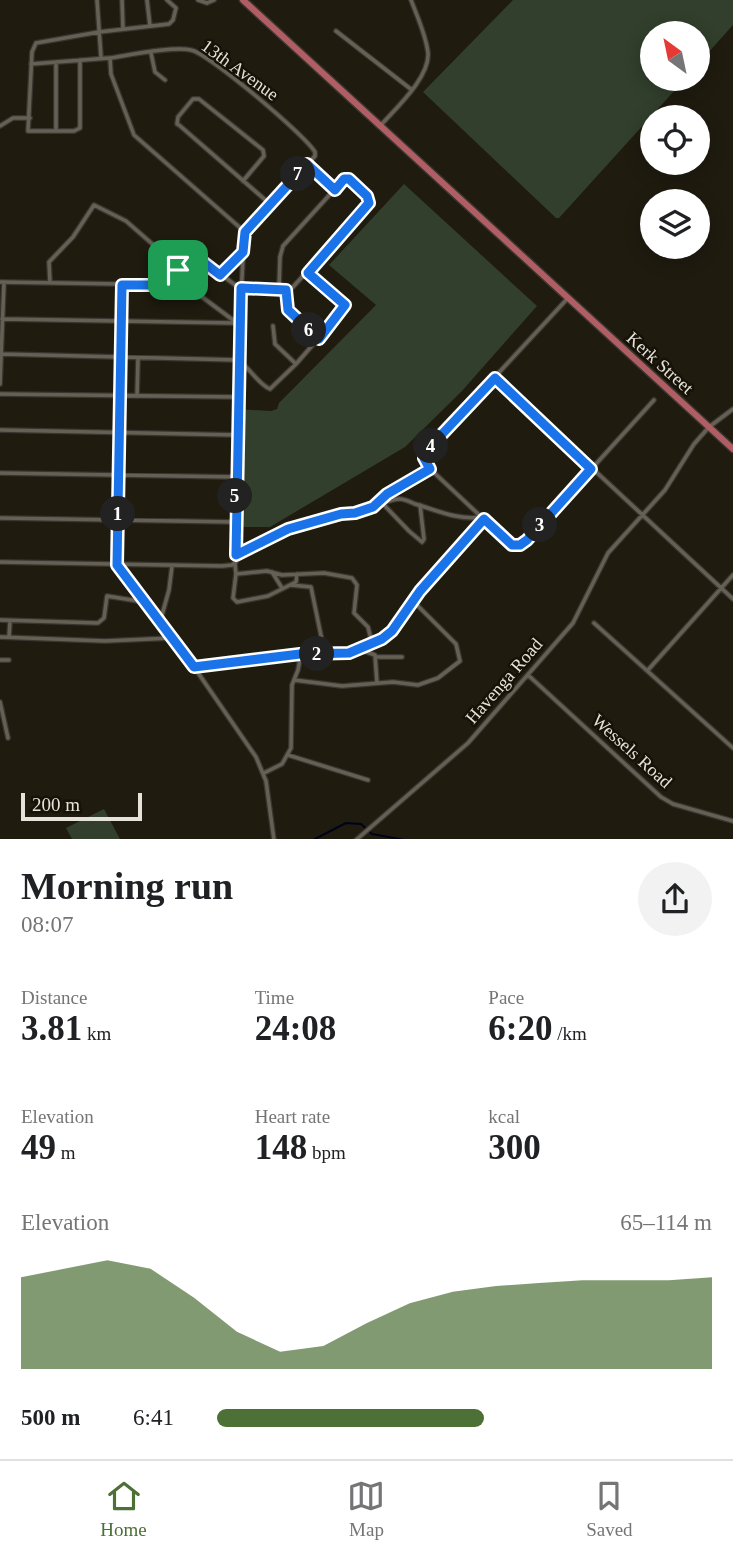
<!DOCTYPE html>
<meta charset="utf-8">
<style>
body{margin:0;font-family:Georgia,serif;background:#f2f2f2;color:#202124;height:100vh;display:flex;flex-direction:column;font-size:26px;white-space:nowrap}
*{box-sizing:border-box;margin:0}
p{font-size:23px;color:#757577}
.icon{flex:none;width:38px;height:38px;fill:none;stroke:currentColor;stroke-width:2;stroke-linecap:round;stroke-linejoin:round}
.map{position:relative;height:839px;overflow:hidden}
.panel{display:flex;flex-direction:column;background:#fff;flex:1}
.panel>*{flex:none}
.needle{width:46px;rotate:327deg}
.fabs{position:absolute;left:640px;top:21px;display:grid;gap:14px}
.fabs a{display:grid;place-items:center;width:70px;height:70px;border-radius:50%;background:#fff;box-shadow:0 4px 18px #0003;font-size:35px}
.scale{position:absolute;left:21px;bottom:18px;width:121px;box-sizing:border-box;padding-left:7px;border:4px solid #e5e2da;border-top:0;font-size:19px;line-height:24px;white-space:nowrap;color:#e5e2da;-webkit-text-stroke:5px #161207;paint-order:stroke}
.pin{position:absolute;display:grid;place-items:center;width:60px;height:60px;color:#fff;margin:-30px;border-radius:14px;box-shadow:0 4px 10px #0006}
.km{position:absolute;width:35px;height:35px;margin:-18px;border-radius:50%;background:#222;color:#fff;font-size:19px;line-height:35px;text-align:center}
.round{display:grid;place-items:center;flex:none;width:74px;height:74px;border-radius:37px;background:#f2f2f2}
.summary{display:flex;align-items:center;justify-content:space-between;height:119px;padding:0 21px}
h1{font-size:38px;font-weight:700;line-height:52px}
.metrics{display:grid;grid-template-columns:repeat(3,1fr);gap:10px;height:119px;padding:7px 21px}
.metrics div{display:grid;align-content:center}
.metrics b{font-size:35px;font-weight:700}
.metrics small{font-size:19px;font-weight:400}
.metrics p{font-size:19px}
.chart{height:196px;padding:14px 21px}
.chart p{display:flex;justify-content:space-between}
.chart svg{width:100%;height:126px;margin-top:7px;fill:#4d7037;opacity:.7}
ul{padding:0 21px;list-style:none;font-size:23px}
li{display:grid;grid-template-columns:112px 84px 1fr;align-items:center;height:52px}
li i{height:18px;border-radius:9px;background:#4d7037}
.tabs{display:flex;justify-content:space-around;align-items:center;height:98px;border-top:2px solid #e0e0e0;background:#fff;font-size:19px;color:#757577}
.tabs a{display:grid;justify-items:center;gap:4px}
.tabs .on{color:#4d7037}
.map>svg:first-child{display:block}
</style>
<div class="map">
<svg width="733" height="840" viewBox="0 0 733 840">
<rect width="100%" height="100%" fill="#1f1b0f"/>
<path fill="#313f2c" d="M513,0H733V25L698,64V33H653V79H685L559,218H556L423,92Z
M404,184L537,306L462,391L405,447L270,527H235L236,409L271,411L277,409L279,403L376,305L329,265Z
M104,809L120,839H72L66,828Z"/>
<g fill="none" stroke-linecap="round" stroke-linejoin="round">
<path stroke="#000317" stroke-width="2" d="M313,840L346,823L361,824L372,834L405,840"/>
<defs>
<path id="minor" d="M97,0L101,57
M122,0L123,29
M147,0L150,26
M198,0L207,3L214,0
M336,31L412,90
M151,53L155,72L165,80
M56,63V131H28L32,52L36,43L99,32L169,24L173,20L176,8L167,0
M31,64L109,58
M381,125C396,108 430,77 428,53C426,35 417,16 411,0
M0,126L13,118H30
M56,131H74L80,128V60
M307,164L335,189
M243,181L264,156L263,150L199,99H193L178,117L177,124L179,125L270,204
M178,270L194,255L238,287L286,290L292,288L368,205L369,198L350,180L344,179L283,246L280,257L279,289
M220,275L243,252
M0,282L182,285L190,288L237,323
M50,283L49,262L73,237L94,205L126,221L173,262L178,270L179,285
M286,290L288,310L319,339
M568,298L428,449L424,458L427,466L508,542C515,547 520,546 527,540L654,400
M2,319L234,323
M273,326L275,344L296,364
M1,354L238,360C250,368 258,384 270,389L296,364L345,308L342,301L308,273
M495,378L733,599
M0,384L4,282
M0,394L238,397
M137,396L138,359
M0,430L238,435
M0,473L236,477
M377,503C385,504 391,499 399,499C404,499 411,502 415,504C436,510 460,521 481,517
M383,504L409,531L422,542L424,539L420,505
M0,518L235,522
M236,556L283,530L336,516L355,513L373,507L387,493L430,469
M0,562L222,566L232,565L236,562L238,360L244,236L315,156V152C305,135 208,53 191,50C173,46 130,55 110,58L111,74L134,135L245,232
M235,564L236,574L233,598L237,602L268,596L296,582L297,574
M117,565L194,667L256,757L266,781L274,840
M117,565L122,284
M272,572L282,588
M236,574L267,571L282,575L324,573L352,578L357,585L354,613L368,627L372,643
M291,585L311,587L325,655
M0,620L98,623L104,618L107,596L144,602
M160,622L169,590L172,566
M594,623L733,748
M0,637L105,641L172,638
M9,637L10,621
M361,650L375,655L377,683
M376,657H402
M0,660H9
M194,667L301,654H342L359,650L372,643L391,633L420,591L484,519
M648,670L733,575
M528,675L661,797L673,804L733,821
M294,680L342,686L393,682L418,685L438,678L460,661L456,644L412,600
M0,702L8,738
M288,755L368,780
M264,773L282,764L291,748L292,685L298,670L301,654
M356,840L468,743L573,623L608,553L665,490L694,444L709,427L733,409"/>
<path id="trunk" d="M243,0L733,449"/>
</defs>
<use href="#minor" stroke="#393631" stroke-width="6"/>
<use href="#trunk" stroke="#393631" stroke-width="9"/>
<use href="#minor" stroke="#656053" stroke-width="3.5"/>
<use href="#trunk" stroke="#b05e64" stroke-width="6"/>
</g>
<g fill="none" stroke-linecap="round" stroke-linejoin="round">
<defs>
<path id="route" d="M307,164L335,190L344,179H349L367,196L369,203L308,273L345,305L319,339L288,310L286,290L241,288L236,555L288,529L341,514L355,513L373,507L387,494L430,469L424,458L428,449L495,378L591,469L527,540L520,545H512L484,519L420,591L392,631L382,639L349,653L300,654L194,667L117,565L122,285H179L178,270L194,255L220,275L243,252L245,232Z"/>
</defs>
<use href="#route" stroke="#fff" stroke-width="14"/>
<use href="#route" stroke="#1a73e8" stroke-width="9"/>
</g>
<g text-anchor="middle" stroke-width="5" stroke-linejoin="round" paint-order="stroke">
<g font-size="18" fill="#e5e2da" stroke="#161207">
<text transform="translate(240 70) rotate(36)" y="6">13th Avenue</text>
<text transform="translate(660 363) rotate(42)" y="6">Kerk Street</text>
<text transform="translate(504 681) rotate(-49)" y="6">Havenga Road</text>
<text transform="translate(632 751) rotate(42)" y="6">Wessels Road</text>
</g>
</g>
</svg>
<div class="fabs">
<a><svg class="needle" viewBox="-14 -14 28 28"><path d="M0-13l5 13h-10z" fill="#e53935"/><path d="M0 13l5-13h-10z" fill="#757577"/></svg></a>
<a><svg class="icon" aria-label="locate" viewBox="0 0 24 24"><circle cx="12" cy="12" r="6"/><path d="M12 2v4M12 18v4M2 12h4M18 12h4"/></svg></a>
<a><svg class="icon" aria-label="layers" viewBox="0 0 24 24"><path d="M12 4l9 5-9 5-9-5zM3 14l9 5 9-5"/></svg></a>
</div>
<div class="scale">200 m</div>
<div class="pin" style="left:178px;top:270px;background:#1e9e55"><svg class="icon" aria-label="arrive" viewBox="0 0 24 24"><path d="M6 21V4h12l-3 4 3 4H6"/></svg></div>
<b class="km" style="left:118px;top:514px">1</b>
<b class="km" style="left:317px;top:654px">2</b>
<b class="km" style="left:540px;top:525px">3</b>
<b class="km" style="left:431px;top:446px">4</b>
<b class="km" style="left:235px;top:496px">5</b>
<b class="km" style="left:309px;top:330px">6</b>
<b class="km" style="left:298px;top:174px">7</b>
</div>
<section class="panel">
<div class="summary"><div><h1>Morning run</h1><p>08:07</p></div><a class="round"><svg class="icon" aria-label="share" viewBox="0 0 24 24"><path d="M12 15V3M7 8l5-5 5 5M5 13v7h14v-7"/></svg></a></div>
<div class="metrics">
<div><p>Distance</p><b>3.81<small> km</small></b></div>
<div><p>Time</p><b>24:08</b></div>
<div><p>Pace</p><b>6:20<small> /km</small></b></div>
</div>
<div class="metrics">
<div><p>Elevation</p><b>49<small> m</small></b></div>
<div><p>Heart rate</p><b>148<small> bpm</small></b></div>
<div><p>kcal</p><b>300</b></div>
</div>
<div class="chart"><p><span>Elevation</span>65–114 m</p>
<svg viewBox="0 0 160 44" preserveAspectRatio="none"><path d="M0 44V12L10 9L20 6L30 9L40 19L50 31L60 38L70 36L80 28L90 21L100 17L110 15L120 14L130 13L140 13L150 13L160 12V44z"/></svg>
</div>
<ul>
<li><b>500 m</b>6:41<i style="width:54%"></i></li>
</ul>
</section>
<nav class="tabs">
<a class="on"><svg class="icon" aria-label="home" viewBox="0 0 24 24"><path d="M3 11l9-7 9 7M6 9v11h12V9"/></svg>Home</a>
<a><svg class="icon" aria-label="map" viewBox="0 0 24 24"><path d="M3 6l6-2 6 2 6-2v14l-6 2-6-2-6 2zM9 4v14M15 6v14"/></svg>Map</a>
<a><svg class="icon" aria-label="saved" viewBox="0 0 24 24"><path d="M7 4h10v16l-5-4-5 4z"/></svg>Saved</a>
</nav>
